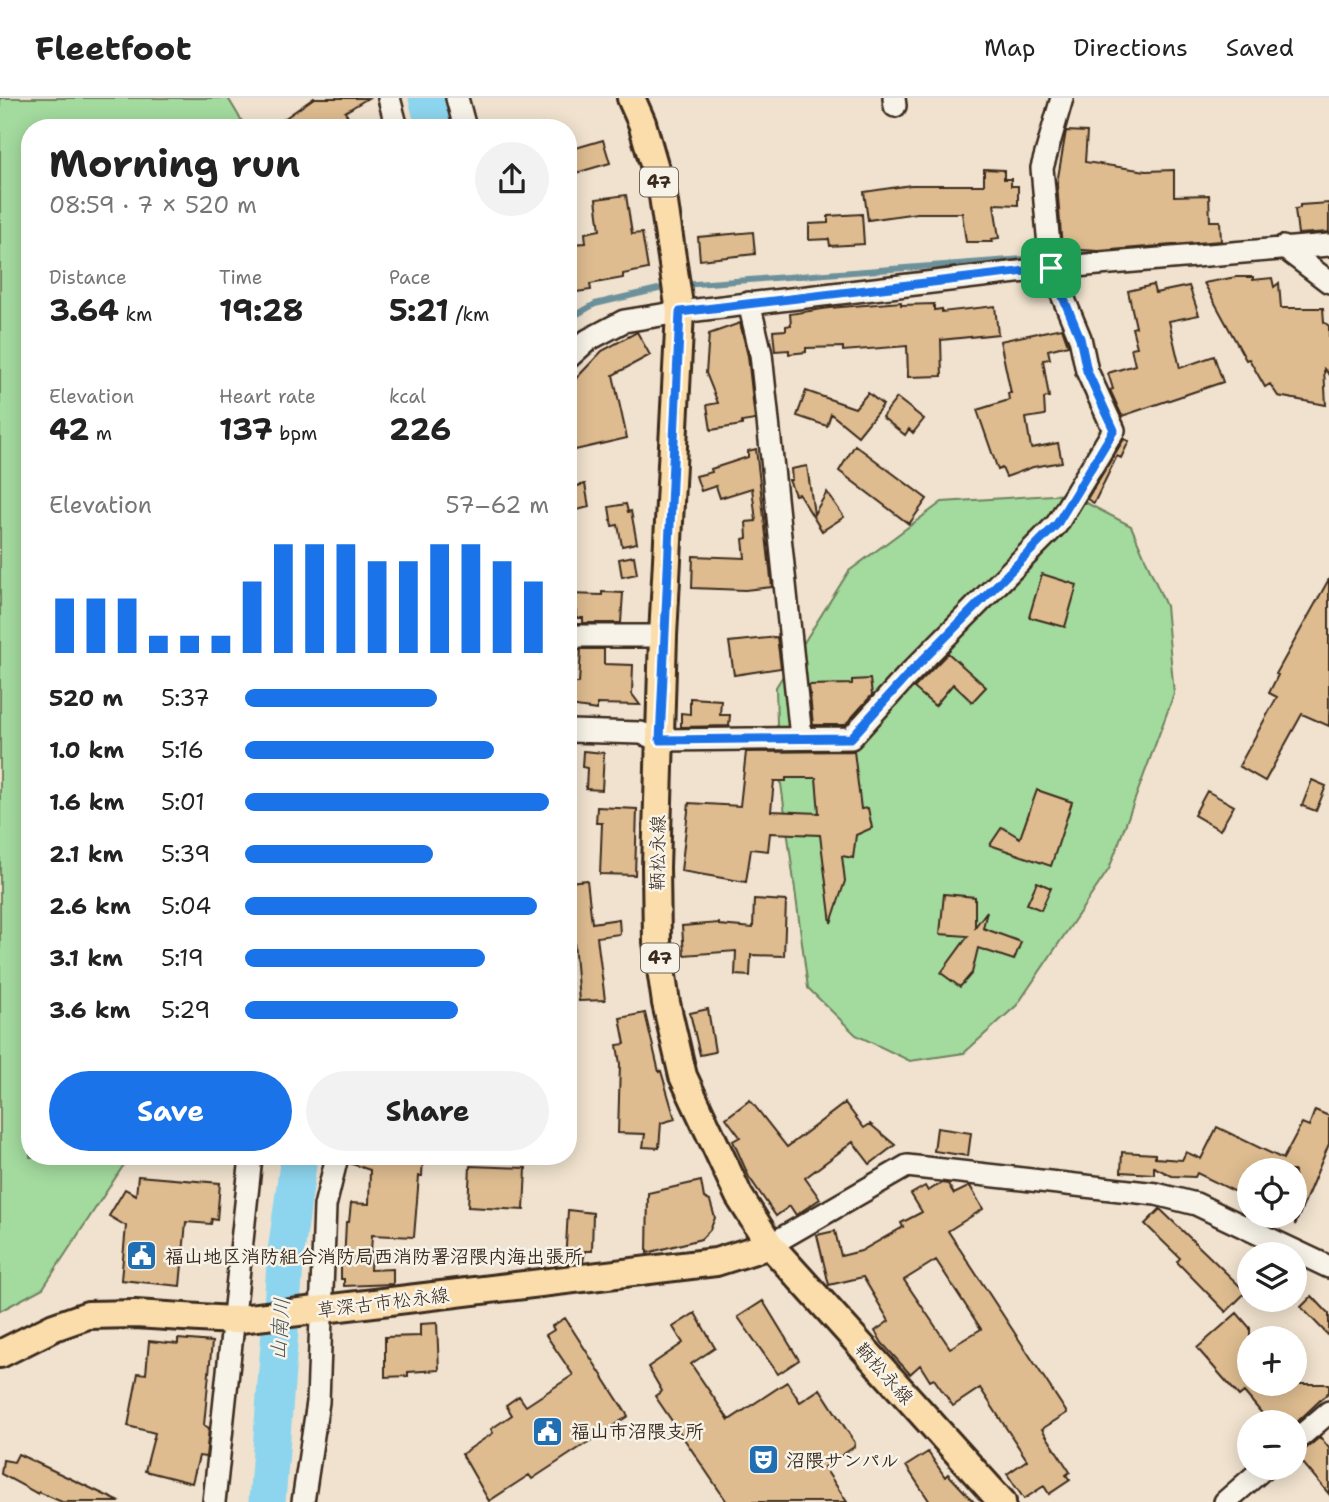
<!DOCTYPE html>
<meta charset="utf-8">
<style>
body{margin:0;font-family:"Shantell Sans","Klee One",sans-serif;background:#f2f2f2;color:#222;height:100vh;display:flex;flex-direction:column;font-size:26px;white-space:nowrap}
*{box-sizing:border-box;margin:0}
p{font-size:23px;color:#767676}
.icon{flex:none;width:38px;height:38px;fill:none;stroke:currentColor;stroke-width:2;stroke-linecap:round;stroke-linejoin:round}
.map{position:relative;flex:1;overflow:hidden}
.side{position:absolute;left:21px;top:21px;width:556px;height:1046px;display:flex;flex-direction:column;background:#fff;border-radius:28px;box-shadow:0 4px 18px #0003}
.side>*{flex:none}
.buttons{position:absolute;left:1237px;top:1060px;display:grid;gap:14px}
.buttons a{display:grid;place-items:center;width:70px;height:70px;border-radius:50%;background:#fff;box-shadow:0 4px 18px #0003;font-size:35px}
.pin{position:absolute;display:grid;place-items:center;width:60px;height:60px;color:#fff;margin:-30px;border-radius:14px;box-shadow:0 4px 10px #0006}
.round{display:grid;place-items:center;flex:none;width:74px;height:74px;border-radius:37px;background:#f2f2f2}
.headline{display:flex;align-items:center;justify-content:space-between;height:119px;padding:0 28px}
h1{font-size:38px;font-weight:700;line-height:52px}
.stats{display:grid;grid-template-columns:repeat(3,1fr);gap:10px;height:119px;padding:7px 28px}
.stats div{display:grid;align-content:center}
.stats b{font-size:30px;font-weight:700}
.stats small{font-size:19px;font-weight:400}
.stats p{font-size:19px}
.chart{height:196px;padding:14px 28px}
.chart p{display:flex;justify-content:space-between}
.chart svg{width:100%;height:126px;margin-top:7px;stroke:#1a73e8;stroke-width:6}
.action{display:flex;gap:14px;margin-top:auto;padding:14px 28px}
.action a{flex:1;height:80px;border-radius:42px;background:#1a73e8;color:#fff;font-size:28px;font-weight:700;line-height:80px;text-align:center}
.action a+a{background:#f2f2f2;color:#222}
ul{padding:0 28px;list-style:none;font-size:23px}
li{display:grid;grid-template-columns:112px 84px 1fr;align-items:center;height:52px}
li i{height:18px;border-radius:9px;background:#1a73e8}
header{display:flex;align-items:center;gap:42px;box-sizing:border-box;height:98px;padding:0 35px;background:#fff;border-bottom:2px solid #e0e0e0}
header strong{font-size:33px}
nav{display:flex;gap:38px;margin-inline-start:auto;font-size:24px}
.map>svg:first-child{display:block}
</style>
<header>
<strong>Fleetfoot</strong>
<nav><a>Map</a><a>Directions</a><a>Saved</a></nav>
</header>
<div class="map">
<svg width="1329" height="1404" viewBox="0 0 1329 1404">
<rect width="100%" height="100%" fill="#f0e2ce"/>
<filter id="ink" filterUnits="userSpaceOnUse"><feTurbulence type="fractalNoise" baseFrequency=".0143" numOctaves="2"/><feDisplacementMap in="SourceGraphic" scale="14" xChannelSelector="R" yChannelSelector="G"/><feConvolveMatrix kernelMatrix="1 2 1 2 8 2 1 2 1" color-interpolation-filters="sRGB"/></filter>
<g filter="url(#ink)">
<path fill="#a3da9e" stroke="#6f825e" stroke-width="2" d="M0,0H228L246,30H30V1059H129L43,1190L0,1213Z
M1069,396L1131,428L1166,508L1174,596L1109,771L1017,907L964,955L910,963L856,937L808,890L778,663L776,589L849,473L942,404Z"/>
<g fill="none" stroke-linecap="round" stroke-linejoin="round">
<path stroke="#6c919b" stroke-width="6" d="M682,187L1142,152
M569,221L595,206L671,188"/>
<path stroke="#8dd5ee" stroke-width="37" d="M427,0L435,30
M267,1404L286,1154L299,1059"/>
</g>
<path fill="#debc90" stroke="#3b2a1e" stroke-width="2" fill-rule="evenodd" d="M314,0H368L345,14L355,30H271Z
M1066,33L1087,34L1085,64L1146,73L1174,72V98L1209,97L1210,123H1220L1221,143L1099,153L1062,151L1057,85Z
M603,42L610,65L569,77V52Z
M984,71L1004,72V81H1011V88H1018V107L994,106L999,140L991,141L992,144H966L962,115H917L868,122L864,94L911,87H984Z
M626,97L632,136L642,135L648,171L623,176V180L590,186L591,192L569,195V146L586,145L585,135L600,132L596,101Z
M1329,105V134L1298,136L1295,111L1300,110V107Z
M862,116L864,146L830,148L829,141L809,142V126L828,125V118Z
M753,134L755,156L700,162L698,139Z
M1236,179H1253V182L1272,180L1274,189L1279,185L1281,210H1323L1324,224L1329,228V276L1324,271L1326,307L1278,298L1270,286L1265,289L1249,261L1246,262L1204,185Z
M1153,187L1155,195L1189,188L1199,217L1169,223L1180,270L1214,258L1223,284L1122,318L1110,292L1113,291L1108,275L1135,267L1131,250L1137,249L1132,230L1136,229L1128,193Z
M901,204V207L934,206V212L942,211V214L995,208L998,236L941,242L942,278L908,279L907,248L843,253V249L806,250V254L789,256V252L775,253L773,233L786,232V228L791,227L790,216L829,210Z
M740,225L748,258L755,322L742,324V327L711,332L707,307L718,305L706,275L709,236Z
M1062,230L1068,247L1048,252L1050,261L1043,262L1049,299L1044,300L1045,317L1026,320L1031,350L1058,345L1062,364L1033,369L1006,379L1002,370L998,372L977,312L1009,302L1008,295H1011L1000,243Z
M637,234L650,257L613,277L627,340L571,353L569,288L602,253Z
M806,293L855,310L868,295L883,307L858,338L831,316L827,328L797,318Z
M897,300L924,321L913,335L909,331L905,337L882,319Z
M1124,341L1129,343L1121,360L1117,358L1094,405L1087,401Z
M855,347L927,401L909,426L839,373Z
M756,351L772,489L745,492L692,490L693,458L745,460L743,441L747,440L746,424L756,423L752,390L720,400L716,388L701,393L696,378L712,374L711,371L748,359V353Z
M807,368L814,416L827,394L844,419L822,433L799,396L795,397L789,382H792L791,371Z
M585,386L589,409L569,414V390Z
M626,406L628,414L631,413L637,445L622,448L618,427L612,428L609,409Z
M634,458L637,476L622,479L619,461Z
M1042,476L1077,487L1065,529L1029,519Z
M1329,481V628L1302,616L1265,683L1239,668L1277,599L1269,595L1278,577L1276,576Z
M602,494L623,495L621,525H583V520H577V513H569V496L602,497Z
M777,539L781,570L734,577L729,544Z
M581,551H604V566L633,567L632,596L640,607L597,606V612L569,608V585H579Z
M948,555L986,589L972,604L953,586L935,608L914,590Z
M870,581L872,597L845,627H813L809,587L852,586V582Z
M690,600L721,602L720,617H730L729,628L681,629V615L690,616Z
M583,653L604,655L602,692L586,691L587,670L582,669Z
M854,653L861,711L868,710L872,730L856,737L853,760L842,758L845,783L831,825L820,737L770,735L768,753L751,751L746,784L681,773L689,705L740,708L746,654ZM786,680H816L819,715L771,713L774,683H786Z
M1312,682L1326,688L1316,713L1302,708Z
M1037,692L1072,704L1051,768L990,747L1002,729L1020,740Z
M1207,693L1234,708L1220,732L1194,717Z
M597,709L637,711L635,777L600,776L602,725H596Z
M587,782L592,825L619,821L620,836L597,839L605,902L579,903L569,784Z
M1037,784L1051,790L1041,812L1027,806Z
M944,796L975,799V829L987,813L983,830L1021,844L1014,862L978,850L972,875L960,889L941,875L968,838L940,836Z
M754,801L786,803L784,858L751,857L750,878L735,877L736,853L684,857L682,828L719,825V827L753,830Z
M708,911L715,954L700,957L690,915Z
M645,915L659,974L661,973L675,1021L661,1025L659,1050L643,1049L645,1036L618,1035L620,966L617,947L625,946L620,920Z
M750,1002L787,1049L845,1005L864,1030L870,1026L895,1047L870,1066L853,1044L805,1080L820,1101L796,1117L790,1108L776,1118L749,1079L733,1043L740,1039L726,1020Z
M1315,1012L1329,1018V1046L1295,1127V1073H1250V1101L1197,1075L1195,1079L1172,1078L1154,1069V1076L1121,1074L1122,1054L1155,1056V1060L1182,1062L1186,1054L1201,1061L1217,1029L1283,1061L1302,1025L1309,1028Z
M937,1030L971,1035L968,1058L934,1053Z
M350,1059H423L422,1078H419L414,1139L372,1137L370,1172L393,1171V1186L344,1188V1181H341V1165H344L346,1124H349L351,1105L369,1106L370,1072L349,1065Z
M470,1068L526,1070L524,1112L468,1109Z
M138,1078L220,1085L217,1122L212,1121L211,1126L186,1124L180,1188L121,1182L126,1128L109,1118L125,1091L136,1097Z
M701,1083L704,1100L710,1103L715,1120L710,1132L701,1141L647,1155L648,1095Z
M941,1085L948,1086L954,1096L970,1088L983,1111L948,1133L1067,1315L1042,1331L1070,1374L1066,1377L1070,1382L1049,1396L1044,1388L1024,1401L1007,1376L1027,1362L980,1290L953,1308L934,1281L930,1283L920,1267L910,1276L882,1245L875,1233L889,1223L863,1179L829,1187L817,1137L835,1133L841,1158L861,1153L903,1129L901,1125L922,1114L911,1096L925,1088L928,1093ZM936,1162L981,1231L950,1250L904,1182Z
M1160,1111L1246,1194L1226,1214L1177,1164L1180,1160L1145,1126Z
M568,1112L593,1115L592,1153H585L583,1164L565,1166Z
M1312,1198L1329,1216V1238L1301,1209Z
M763,1203L799,1262L778,1276L738,1219Z
M695,1215L715,1250L691,1266L729,1322L787,1284L800,1304L820,1291L855,1345L854,1349L824,1369L847,1404H727L655,1298L662,1293L648,1269L683,1245L673,1229Z
M1237,1215L1250,1230V1286H1329V1294L1296,1325H1270L1244,1294L1239,1298L1197,1250Z
M565,1220L628,1318L532,1381L529,1377L489,1403L462,1356L493,1335L491,1331L512,1317L506,1307L519,1298L526,1308L573,1277L546,1237L554,1232L552,1228Z
M437,1225L439,1272L408,1274V1278L385,1279V1239L420,1238V1226Z
M178,1241L212,1244L204,1327L209,1330L206,1359L199,1358L192,1385L145,1373L155,1335L128,1328L138,1275L146,1276L149,1243L178,1246Z
M1320,1339L1329,1350V1396L1297,1358Z
M928,1354L945,1379L948,1376L974,1404H930L906,1368Z
M18,1356L120,1404H62L39,1394L38,1396L1,1376L3,1362L14,1364Z"/>
<g fill="none" stroke-linecap="round" stroke-linejoin="round">
<defs>
<path id="minor" d="M389,0L397,30
M457,0L465,30
M894,0L895,8
M1283,149L1329,184
M749,205L761,256L801,639
M569,259L588,242L624,223L680,214L1051,170L1329,147
M569,545L576,538H663
M569,633L641,635L660,642L851,640L906,579L1057,426L1114,332L1087,273L1080,240L1051,170L1042,70L1062,0
M770,1147L907,1068L1156,1096L1196,1106L1329,1169
M1295,1343L1329,1314
M214,1404L251,1059
M303,1404L318,1304L325,1108L337,1059
M1225,1404L1264,1370"/>
<path id="major" d="M631,0L642,25L663,98L680,214L663,538L656,769L657,844L666,905L683,978L739,1098L770,1147L1002,1404
M0,1256L54,1229L88,1217L135,1216L232,1222L716,1164L770,1147"/>
</defs>
<use href="#minor" stroke="#3b2a1e" stroke-width="26"/>
<use href="#major" stroke="#3b2a1e" stroke-width="32"/>
<use href="#minor" stroke="#f7f3e8" stroke-width="21"/>
<use href="#major" stroke="#faddab" stroke-width="26"/>
</g>
</g>
<g fill="none" stroke-linecap="round" stroke-linejoin="round" filter="url(#ink)">
<defs>
<path id="route" d="M1051,170L1080,240L1087,273L1114,332L1057,426L906,579L851,640L660,642L680,214Z"/>
</defs>
<use href="#route" stroke="#fff" stroke-width="14"/>
<use href="#route" stroke="#1a73e8" stroke-width="9"/>
</g>
<defs>
<symbol id="civic-square" viewBox="-11 -11 22 22"><rect x="-9" y="-9" width="18" height="18" rx="4" fill="#1f6fb2" stroke="#f7f3e8"/><path d="M-.6-6.5H3V-4.5H.6V-3L4-1V1h2V6H-6V1h2V-1L-.6-3ZM-1.2 2.5V6h2.4V2.5Z" fill="#fff"/></symbol>
<symbol id="theatre-square" viewBox="-11 -11 22 22"><rect x="-9" y="-9" width="18" height="18" rx="4" fill="#1f6fb2" stroke="#f7f3e8"/><path d="M-5-5.5Q0-4 5-5.5V0Q5 5 0 6Q-5 5-5 0ZM-3.3-2.5H-1v1.5H-3.3ZM1-2.5H3.3v1.5H1ZM-2.8 1Q0 5.5 2.8 1Z" fill="#fff"/></symbol>
</defs>
<g fill-rule="evenodd">
<use href="#civic-square" x="124" y="1140" width="35" height="35"/>
<use href="#civic-square" x="530" y="1316" width="35" height="35"/>
<use href="#theatre-square" x="746" y="1344" width="35" height="35"/>
</g>
<g text-anchor="middle" stroke-width="5" stroke-linejoin="round" paint-order="stroke">
<g fill="#f7f3e8" stroke="#73665b" stroke-width="2">
<rect x="640" y="69.5" width="38" height="29" rx="5"/>
<rect x="641" y="845.5" width="38" height="29" rx="5"/>
</g>
<g font-size="18" font-weight="bold" fill="#3b2a1e">
<text x="659" y="90">47</text>
<text x="660" y="866">47</text>
</g>
<g font-size="19" fill="#3b2a1e" stroke="#f7f3e8">
<text transform="translate(657 755) rotate(-89)" y="7">鞆松永線</text>
<text transform="translate(383 1204) rotate(-7)" y="7">草深古市松永線</text>
<text transform="translate(885 1275) rotate(48)" y="7">鞆松永線</text>
</g>
<g font-size="19" font-weight="bold" fill="#3b2a1e" stroke="#f7f3e8" text-anchor="start">
<text x="165" y="1165">福山地区消防組合消防局西消防署沼隈内海出張所</text>
<text x="571" y="1340">福山市沼隈支所</text>
<text x="786" y="1369">沼隈サンパル</text>
</g>
<g font-size="21" font-style="italic" fill="#505552" stroke="#f7f3e8">
<text transform="translate(280 1231) rotate(-86)" y="7">山南川</text>
</g>
</g>
</svg>
<div class="buttons">
<a><svg class="icon" aria-label="locate" viewBox="0 0 24 24"><circle cx="12" cy="12" r="6"/><path d="M12 2v4M12 18v4M2 12h4M18 12h4"/></svg></a>
<a><svg class="icon" aria-label="layers" viewBox="0 0 24 24"><path d="M12 4l9 5-9 5-9-5zM3 14l9 5 9-5"/></svg></a>
<a>+</a>
<a>−</a>
</div>
<div class="pin" style="left:1051px;top:170px;background:#1e9e55"><svg class="icon" aria-label="arrive" viewBox="0 0 24 24"><path d="M6 21V4h12l-3 4 3 4H6"/></svg></div>
<section class="side">
<div class="headline"><div><h1>Morning run</h1><p>08:59 · 7 × 520 m</p></div><a class="round"><svg class="icon" aria-label="share" viewBox="0 0 24 24"><path d="M12 15V3M7 8l5-5 5 5M5 13v7h14v-7"/></svg></a></div>
<div class="stats">
<div><p>Distance</p><b>3.64<small> km</small></b></div>
<div><p>Time</p><b>19:28</b></div>
<div><p>Pace</p><b>5:21<small> /km</small></b></div>
</div>
<div class="stats">
<div><p>Elevation</p><b>42<small> m</small></b></div>
<div><p>Heart rate</p><b>137<small> bpm</small></b></div>
<div><p>kcal</p><b>226</b></div>
</div>
<div class="chart"><p><span>Elevation</span>57–62 m</p>
<svg viewBox="0 0 160 44" preserveAspectRatio="none"><path d="M5 44V25M15 44V25M25 44V25M35 44V38M45 44V38M55 44V38M65 44V19M75 44V6M85 44V6M95 44V6M105 44V12M115 44V12M125 44V6M135 44V6M145 44V12M155 44V19"/></svg>
</div>
<ul>
<li><b>520 m</b>5:37<i style="width:63%"></i></li>
<li><b>1.0 km</b>5:16<i style="width:82%"></i></li>
<li><b>1.6 km</b>5:01<i style="width:100%"></i></li>
<li><b>2.1 km</b>5:39<i style="width:62%"></i></li>
<li><b>2.6 km</b>5:04<i style="width:96%"></i></li>
<li><b>3.1 km</b>5:19<i style="width:79%"></i></li>
<li><b>3.6 km</b>5:29<i style="width:70%"></i></li>
</ul>
<div class="action"><a>Save</a><a>Share</a></div>
</section>
</div>
